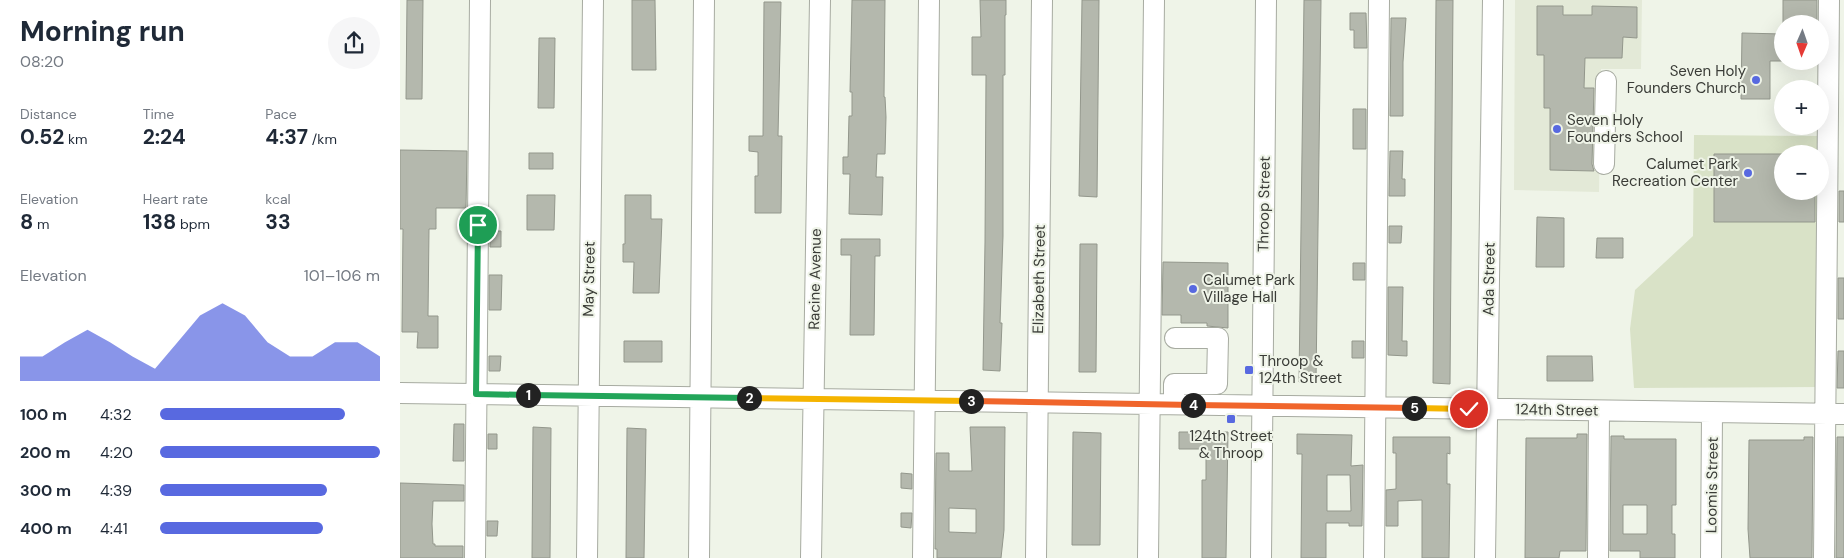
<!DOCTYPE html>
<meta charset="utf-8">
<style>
body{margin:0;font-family:"DM Sans",sans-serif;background:#f6f6f7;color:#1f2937;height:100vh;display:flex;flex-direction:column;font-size:19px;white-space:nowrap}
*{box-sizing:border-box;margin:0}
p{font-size:16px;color:#747a83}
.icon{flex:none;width:28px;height:28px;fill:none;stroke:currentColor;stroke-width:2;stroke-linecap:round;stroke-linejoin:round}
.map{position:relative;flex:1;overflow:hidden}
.side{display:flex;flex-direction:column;background:#fff;width:400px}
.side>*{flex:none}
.needle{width:32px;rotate:182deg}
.tools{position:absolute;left:1374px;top:15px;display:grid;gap:10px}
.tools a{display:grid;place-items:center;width:55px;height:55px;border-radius:50%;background:#fff;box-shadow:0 5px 20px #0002;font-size:25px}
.pin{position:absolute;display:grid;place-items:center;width:42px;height:42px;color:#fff;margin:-21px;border:2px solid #fff;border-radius:50%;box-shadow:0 1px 5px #0007}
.km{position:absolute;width:25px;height:25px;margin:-12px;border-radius:50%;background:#222;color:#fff;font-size:14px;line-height:25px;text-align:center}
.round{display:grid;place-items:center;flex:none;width:52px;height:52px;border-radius:26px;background:#f6f6f7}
.headline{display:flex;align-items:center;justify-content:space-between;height:85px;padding:0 20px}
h1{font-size:28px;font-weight:700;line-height:38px}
.stats{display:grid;grid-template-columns:repeat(3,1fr);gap:8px;height:85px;padding:5px 20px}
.stats div{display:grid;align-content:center}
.stats b{font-size:21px;font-weight:700}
.stats small{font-size:14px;font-weight:400}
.stats p{font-size:14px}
.chart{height:140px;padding:10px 20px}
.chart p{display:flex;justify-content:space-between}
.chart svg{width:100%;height:90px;margin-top:5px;fill:#5869e0;opacity:.7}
ul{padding:0 20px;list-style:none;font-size:16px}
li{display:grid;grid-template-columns:80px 60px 1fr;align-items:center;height:38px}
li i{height:12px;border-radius:6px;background:#5869e0}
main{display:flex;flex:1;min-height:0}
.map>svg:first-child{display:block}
</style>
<main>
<section class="side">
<div class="headline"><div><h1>Morning run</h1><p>08:20</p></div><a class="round"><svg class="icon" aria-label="share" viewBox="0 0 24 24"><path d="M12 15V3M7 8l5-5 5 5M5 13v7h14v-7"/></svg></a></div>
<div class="stats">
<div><p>Distance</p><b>0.52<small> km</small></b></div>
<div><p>Time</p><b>2:24</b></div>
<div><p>Pace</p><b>4:37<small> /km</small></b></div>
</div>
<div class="stats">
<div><p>Elevation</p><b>8<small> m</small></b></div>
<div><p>Heart rate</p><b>138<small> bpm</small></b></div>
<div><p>kcal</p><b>33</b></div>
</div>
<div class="chart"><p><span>Elevation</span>101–106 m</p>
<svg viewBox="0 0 160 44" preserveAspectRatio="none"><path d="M0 44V32L10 32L20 25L30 19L40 25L50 32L60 38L70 25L80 12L90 6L100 12L110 25L120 32L130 32L140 25L150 25L160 32V44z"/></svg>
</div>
<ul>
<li><b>100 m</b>4:32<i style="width:84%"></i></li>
<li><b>200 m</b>4:20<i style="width:100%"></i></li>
<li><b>300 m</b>4:39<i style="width:76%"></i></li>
<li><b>400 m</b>4:41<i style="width:74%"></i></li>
</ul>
</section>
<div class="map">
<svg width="1444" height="558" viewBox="0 0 1444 558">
<rect width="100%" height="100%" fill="#eff4e8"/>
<path fill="#e3e9d7" d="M1115,0H1242L1241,69H1201L1199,192L1114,190Z"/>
<path fill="#d9e2c7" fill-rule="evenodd" d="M1294,135L1422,136L1420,387L1234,388L1230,329L1235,290L1293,236ZM1382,154H1420V191H1382Z"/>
<path fill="#b4b8ad" stroke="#93978c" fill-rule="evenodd" d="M7,0H23L22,99H6Z
M232,0H255L256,70H232Z
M452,0H485L484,97H485L486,117L485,154H477L476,177H483L482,215L449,214L450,174H443V157H448L449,116H452V92H450Z
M580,0H606V15H605V75H603V236L600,323H602L600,371L583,370L585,242L586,75H572V37H581Z
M682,0H699L697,197L679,196Z
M904,0H921L916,382H899Z
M1036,0H1053L1050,384L1033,383Z
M1383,0H1417V24H1383Z
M364,2H381L378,136H382L381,213H355V176H358V152L349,151V136H363Z
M1137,6H1163V15H1192V6L1237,7V38L1223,37L1222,58H1185L1184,88H1194L1192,164L1194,171L1150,170V108H1144V55H1137Z
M950,13H966L967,48H954V30H950Z
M991,18H1006L1003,62V116H990Z
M1342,33L1382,34V61H1370V99H1341Z
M139,38H155L154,108H138Z
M953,109H966V149H953Z
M0,150L67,151L66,208H36V229H29L28,316H38V348H17L18,332H2L3,229H0Z
M990,151H1003L1002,179H1005V196H989Z
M129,153H153V169H129Z
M1314,154H1382V191H1415V222H1314Z
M1439,191H1444V222H1439Z
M127,195H155L154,230H127Z
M225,195H251V219H262L259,293H233L234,262H223V244H225Z
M1137,217L1164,218V267H1136Z
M989,226H1002L1001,243H989Z
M90,231H101V247H90Z
M1197,238H1223V258H1196Z
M441,239H480V256H475L474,335H450L451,255H441Z
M680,244H697L696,372H679Z
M763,262L828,263V328L807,326V323H781V315H762Z
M953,263H965V280H953Z
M89,275H102L101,310H89Z
M1438,278H1444V319H1438Z
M988,287H1003L1002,341H1007V356L988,355Z
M224,341H262V362H224Z
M952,341H964V358H952Z
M1438,351H1444V388H1437Z
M89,356H101L100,371H89Z
M1147,356H1192L1193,381H1147Z
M54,424H64V461H53Z
M133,427L151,428L150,558H132Z
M570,427H605L604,530L601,558H537V549H535L536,453H549V471H572ZM549,508L576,509V533L549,532Z
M227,428L246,429L244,558H226Z
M673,432L701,433L700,545H672Z
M779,432H828L826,558H802V480H806V449H779Z
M88,434H97V449H88Z
M897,434L952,435L951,466L963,465L962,526H949V523H926V558H901L902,454H897ZM927,475H950L951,511H927Z
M1177,434H1187L1186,551H1160L1159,558H1125L1126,438H1177Z
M1211,436H1224V439H1276V505H1272V534H1275V558H1240V551H1210ZM1223,505H1247V534H1223Z
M993,437H1050V454L1047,453V484H1050L1049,558H1022V500L998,501V526H986V490L996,489V453H993Z
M1404,437H1413L1412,558H1350L1348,529L1349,440H1404Z
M1437,437H1444V558H1436Z
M501,473L512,474V489L501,488Z
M0,483L64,485V501H33L32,524L33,544H35V546H63V558H0Z
M501,513H512L511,528L501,527Z
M87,521H98L97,536H87Z"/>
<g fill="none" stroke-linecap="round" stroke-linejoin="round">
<defs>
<path id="minor" d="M1204,164L1206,81
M0,393L1444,414
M774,404V384H817L818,338H775
M75,558L80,0
M187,558L193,0
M299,558L304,0
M411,558L420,0
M523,558L529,0
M636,558L642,0
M748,558L754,0
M861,558L866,0
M974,558L979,0
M1085,558L1093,0
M1198,558L1199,411
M1311,558L1312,412
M1424,558L1429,0"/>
</defs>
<use href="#minor" stroke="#a7aba1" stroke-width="22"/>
<use href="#minor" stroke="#fff" stroke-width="20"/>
</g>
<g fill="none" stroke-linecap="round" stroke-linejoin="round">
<defs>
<path id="split-1" d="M78,225L76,394L128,395"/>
<path id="split-2" d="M128,395L349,398"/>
<path id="split-3" d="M349,398L571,401"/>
<path id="split-4" d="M571,401L793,405"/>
<path id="split-5" d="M793,405L1014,408"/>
<path id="split-6" d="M1014,408L1069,409"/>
</defs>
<use href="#split-1" stroke="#fff" stroke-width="10"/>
<use href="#split-2" stroke="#fff" stroke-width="10"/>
<use href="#split-3" stroke="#fff" stroke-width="10"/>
<use href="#split-4" stroke="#fff" stroke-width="10"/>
<use href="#split-5" stroke="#fff" stroke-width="10"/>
<use href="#split-6" stroke="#fff" stroke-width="10"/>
<use href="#split-1" stroke="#22a559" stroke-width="6"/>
<use href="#split-2" stroke="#22a559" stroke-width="6"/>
<use href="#split-3" stroke="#f5b400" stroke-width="6"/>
<use href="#split-4" stroke="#f0652b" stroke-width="6"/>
<use href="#split-5" stroke="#f0652b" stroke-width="6"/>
<use href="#split-6" stroke="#f5b400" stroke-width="6"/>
</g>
<g fill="#5869e0" stroke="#eff4e8" stroke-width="2">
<circle cx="1356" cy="80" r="5"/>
<circle cx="1157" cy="129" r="5"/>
<circle cx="1348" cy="173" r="5"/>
<circle cx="793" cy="289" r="5"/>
<rect x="844" y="365" width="10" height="10" rx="2.5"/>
<rect x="826" y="414" width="10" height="10" rx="2.5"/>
</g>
<g text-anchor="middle" stroke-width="4" stroke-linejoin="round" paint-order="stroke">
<g font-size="15" fill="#3a3c37" stroke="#eff4e8" text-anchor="start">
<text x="1346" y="76" text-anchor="end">Seven Holy<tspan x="1346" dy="17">Founders Church</tspan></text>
<text x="1167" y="125">Seven Holy<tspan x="1167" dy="17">Founders School</tspan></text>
<text x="1338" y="169" text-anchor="end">Calumet Park<tspan x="1338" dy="17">Recreation Center</tspan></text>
<text x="803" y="285">Calumet Park<tspan x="803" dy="17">Village Hall</tspan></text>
<text x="859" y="366">Throop &amp;<tspan x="859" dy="17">124th Street</tspan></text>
<text x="831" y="441" text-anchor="middle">124th Street<tspan x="831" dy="17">&amp; Throop</tspan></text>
</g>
<g font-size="15" fill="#3a3c37" stroke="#eff4e8">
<text transform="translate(864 204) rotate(-89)" y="5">Throop Street</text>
<text transform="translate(189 279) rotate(-89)" y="5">May Street</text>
<text transform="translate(415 279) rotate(-89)" y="5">Racine Avenue</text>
<text transform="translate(639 279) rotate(-89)" y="5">Elizabeth Street</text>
<text transform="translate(1089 279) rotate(-89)" y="5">Ada Street</text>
<text transform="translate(1157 410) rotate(1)" y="5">124th Street</text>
<text transform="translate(1312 485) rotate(-89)" y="5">Loomis Street</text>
</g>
</g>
</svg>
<div class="tools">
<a><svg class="needle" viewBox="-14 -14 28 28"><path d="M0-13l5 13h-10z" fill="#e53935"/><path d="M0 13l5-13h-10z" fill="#747a83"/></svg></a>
<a>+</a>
<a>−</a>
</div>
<div class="pin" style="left:78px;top:225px;background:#1e9e55"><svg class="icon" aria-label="arrive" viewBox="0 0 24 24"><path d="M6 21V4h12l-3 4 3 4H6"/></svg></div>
<div class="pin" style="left:1069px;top:409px;background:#d93025"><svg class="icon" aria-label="check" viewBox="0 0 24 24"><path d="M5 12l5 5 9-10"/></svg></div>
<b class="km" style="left:128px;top:395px">1</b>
<b class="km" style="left:349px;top:398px">2</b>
<b class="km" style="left:571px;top:401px">3</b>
<b class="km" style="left:793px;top:405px">4</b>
<b class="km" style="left:1014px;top:408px">5</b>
</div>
</main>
